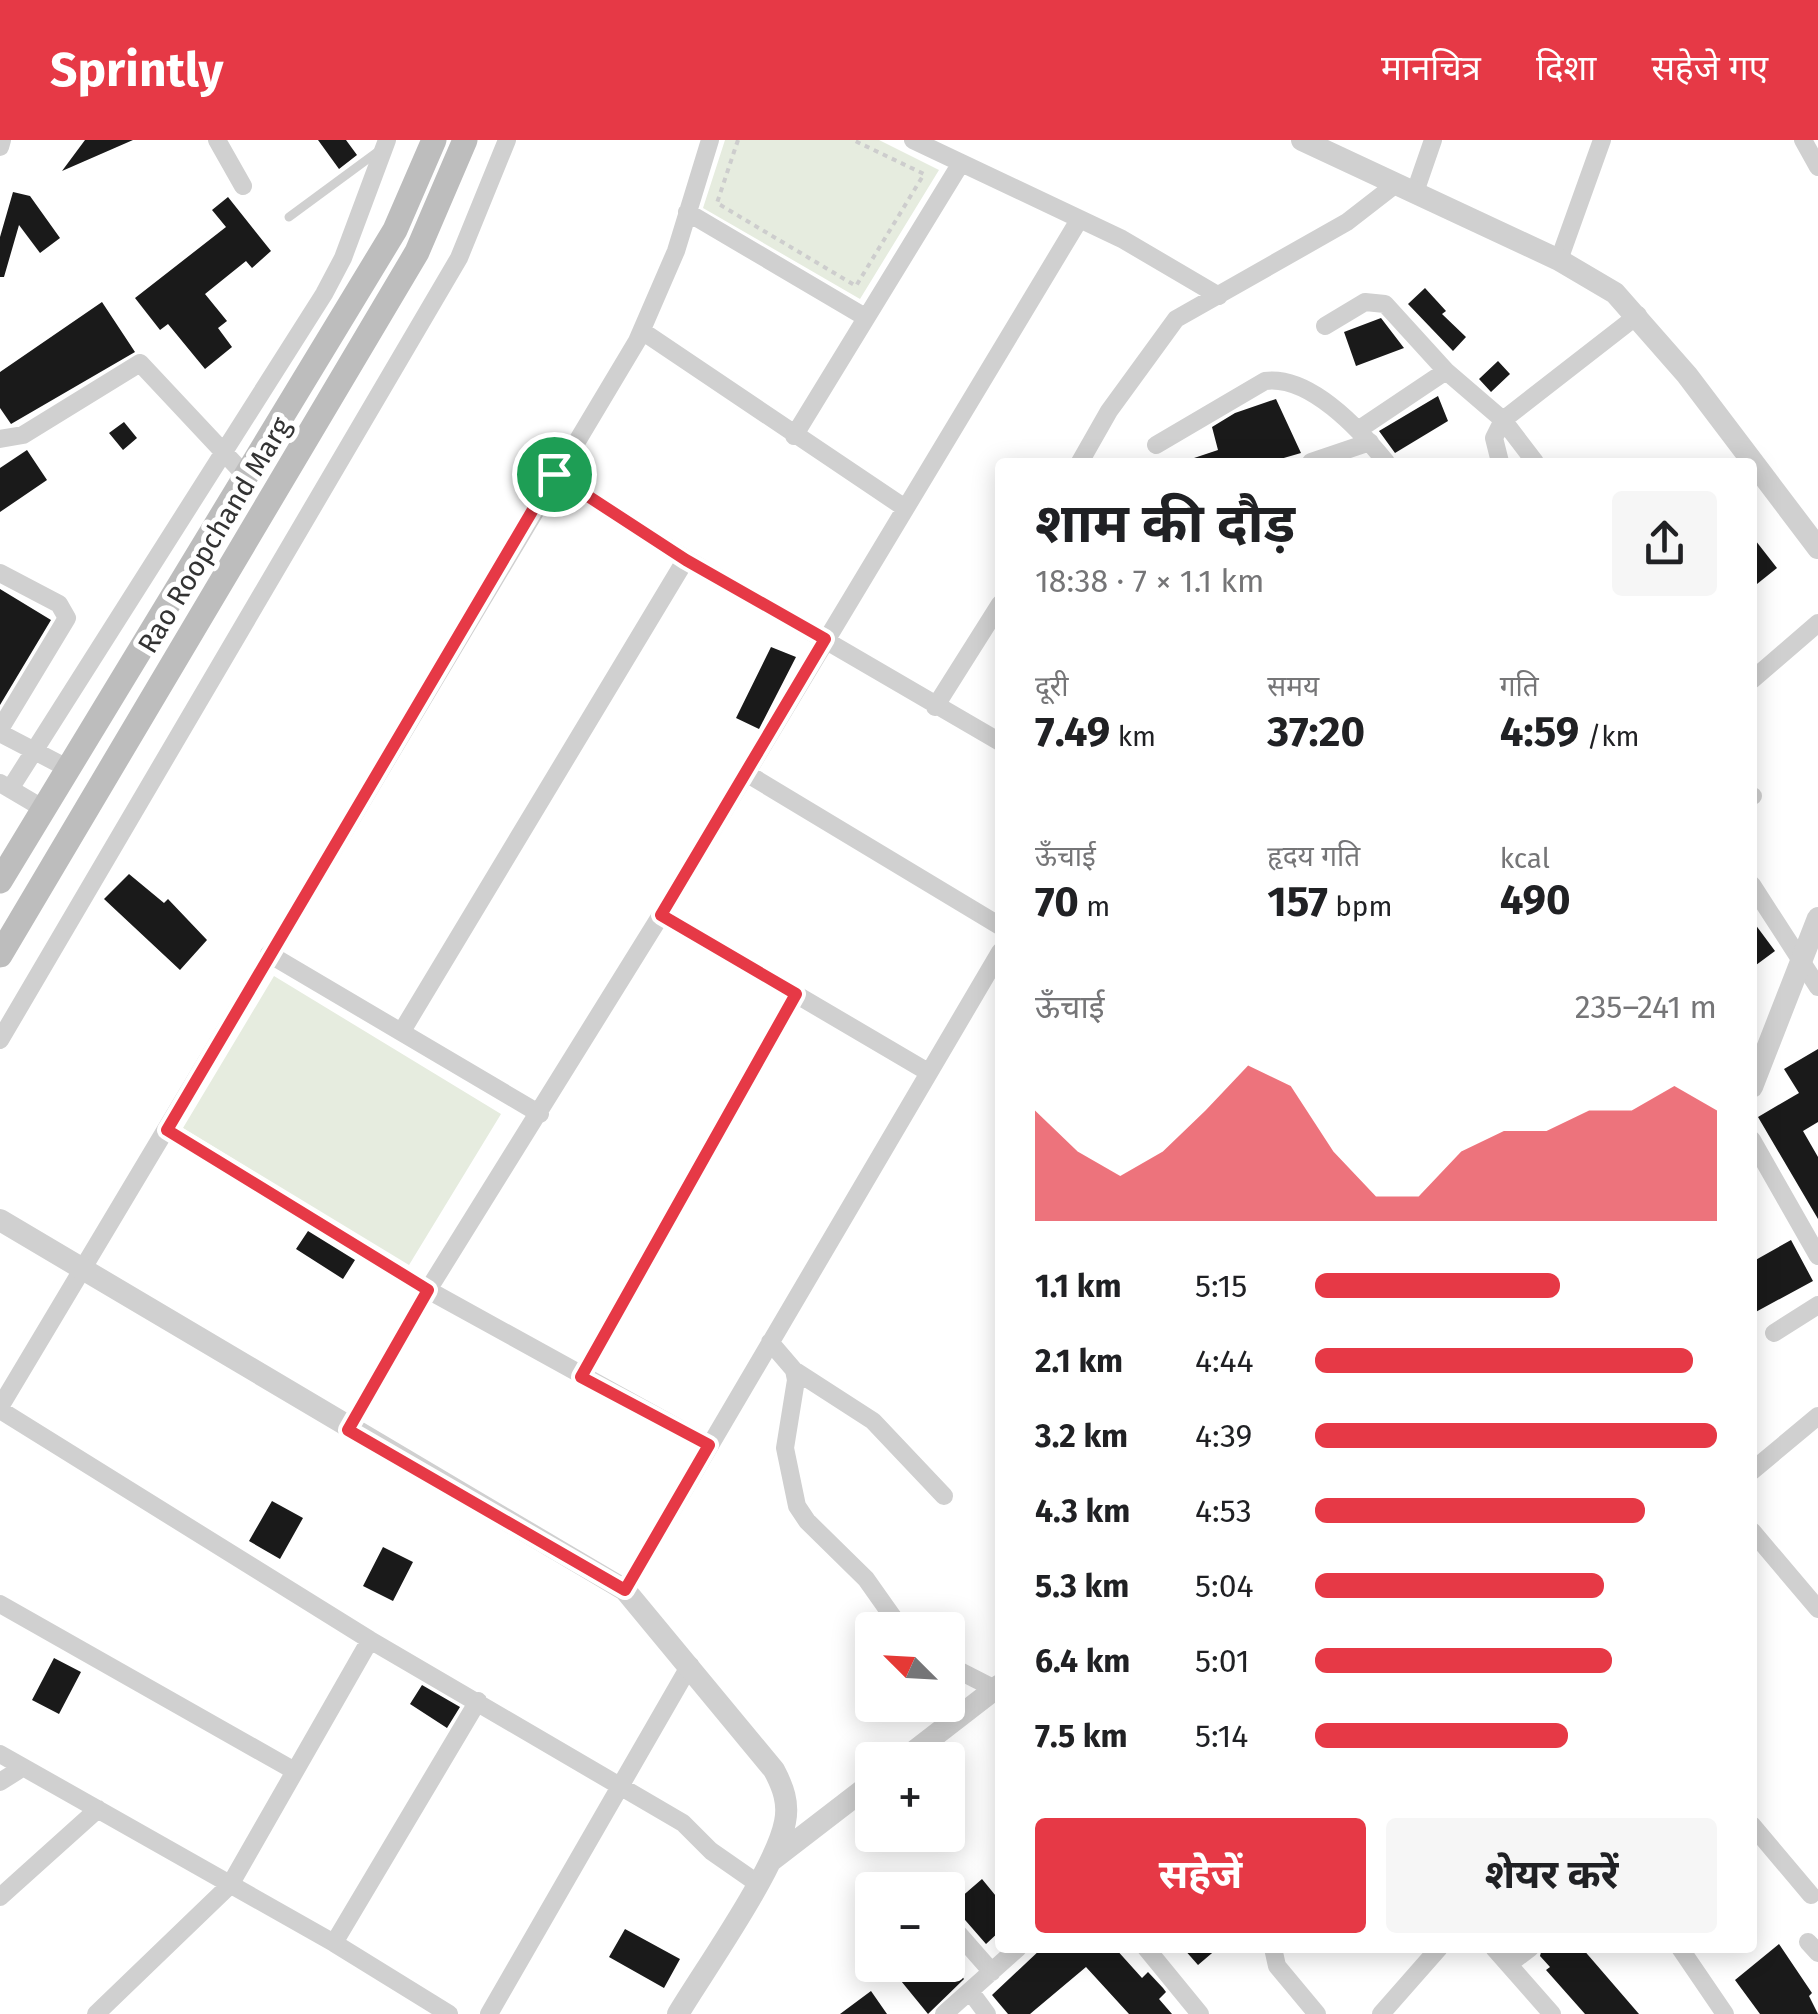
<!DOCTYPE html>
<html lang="hi">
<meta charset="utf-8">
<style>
body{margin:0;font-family:"Fira Sans","Noto Sans Devanagari",sans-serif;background:#f6f6f6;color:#202124;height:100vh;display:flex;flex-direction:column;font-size:38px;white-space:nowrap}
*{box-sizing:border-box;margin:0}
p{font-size:32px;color:#757577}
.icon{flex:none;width:55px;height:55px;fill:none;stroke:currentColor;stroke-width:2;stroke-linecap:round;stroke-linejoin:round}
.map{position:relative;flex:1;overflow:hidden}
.side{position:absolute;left:995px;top:318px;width:762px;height:1495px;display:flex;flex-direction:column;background:#fff;border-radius:10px;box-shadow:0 5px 25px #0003}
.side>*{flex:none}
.needle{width:65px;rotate:294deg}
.fabs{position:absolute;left:855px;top:1472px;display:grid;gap:20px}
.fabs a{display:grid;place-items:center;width:110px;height:110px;border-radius:10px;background:#fff;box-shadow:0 5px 25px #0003;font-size:50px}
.pin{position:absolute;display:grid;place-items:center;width:85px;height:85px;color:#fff;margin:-42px;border:5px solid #fff;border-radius:50%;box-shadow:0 2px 10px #0007}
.round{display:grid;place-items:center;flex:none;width:105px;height:105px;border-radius:10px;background:#f6f6f6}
.headline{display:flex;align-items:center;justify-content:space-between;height:170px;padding:0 40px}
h1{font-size:55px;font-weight:700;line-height:75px}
.stats{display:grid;grid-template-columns:repeat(3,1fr);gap:15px;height:170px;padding:10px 40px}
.stats div{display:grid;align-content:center}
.stats b{font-size:42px;font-weight:700}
.stats small{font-size:28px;font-weight:400}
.stats p{font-size:28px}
.chart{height:280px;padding:20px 40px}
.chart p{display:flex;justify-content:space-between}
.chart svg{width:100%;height:180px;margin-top:10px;fill:#e63946;opacity:.7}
.primary-button{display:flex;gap:20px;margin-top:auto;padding:20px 40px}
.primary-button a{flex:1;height:115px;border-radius:10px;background:#e63946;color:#fff;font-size:40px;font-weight:700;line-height:115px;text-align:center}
.primary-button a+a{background:#f6f6f6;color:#202124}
ul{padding:0 40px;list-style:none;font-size:32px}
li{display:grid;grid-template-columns:160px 120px 1fr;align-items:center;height:75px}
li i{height:25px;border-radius:12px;background:#e63946}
header{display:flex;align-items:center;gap:60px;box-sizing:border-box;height:140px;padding:0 50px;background:#e63946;color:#fff}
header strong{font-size:48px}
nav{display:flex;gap:55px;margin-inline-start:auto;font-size:35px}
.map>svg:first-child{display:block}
</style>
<header>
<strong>Sprintly</strong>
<nav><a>मानचित्र</a><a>दिशा</a><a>सहेजे गए</a></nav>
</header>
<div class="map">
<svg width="1818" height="1874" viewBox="0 0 1818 1874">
<rect width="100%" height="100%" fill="#fff"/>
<path fill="#e6ecdf" d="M725,0H879L939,30L860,159L703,68Z
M274,836L501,974L409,1125L183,988Z"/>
<path fill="#1a1a1a" d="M85,0H133L62,31Z
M318,0H346L357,15L339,29Z
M13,52L30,56L60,98L40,113L19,85L4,137H0V97Z
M228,57L271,111L252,128L246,121L205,154L227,181L218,188L232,207L205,229L168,184L160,190L135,158L226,87L212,70Z
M1425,148L1446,171L1442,174L1466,197L1453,211L1408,164Z
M102,162L135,212L11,284L0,268V232Z
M1381,178L1404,208L1356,226L1344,192Z
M1498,221L1510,234L1491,252L1479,239Z
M1438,256L1448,281L1395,313L1379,291Z
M1276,259L1301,313L1270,322H1192L1191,319L1218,310L1212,287L1235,273Z
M124,282L137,298L123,310L109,293Z
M27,310L47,340L0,372V328Z
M1752,396L1777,428L1752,448Z
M0,449L51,480L0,565Z
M771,507L796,517L759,589L736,578Z
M129,734L164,763L168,759L207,800L180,830L104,759Z
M1752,780L1775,811L1752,828Z
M1818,909V982L1803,991L1818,1017V1079L1758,977L1799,953L1784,929Z
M308,1091L355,1120L343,1139L296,1109Z
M1791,1100L1813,1141L1752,1174V1122Z
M272,1361L303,1378L280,1419L249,1401Z
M383,1407L413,1422L393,1461L363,1446Z
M54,1518L81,1532L59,1574L32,1560Z
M422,1545L460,1567L447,1588L410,1564Z
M982,1739L1000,1761V1791L986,1804L952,1765Z
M625,1789L680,1819L664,1848L609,1817Z
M1779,1804L1812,1853L1809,1856L1818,1874H1760L1735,1840Z
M1042,1808H1115L1142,1838L1148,1832L1163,1848L1166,1852L1159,1859L1172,1874H1129L1086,1827L1030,1874H1008L992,1855Z
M1183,1808H1218L1198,1825Z
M1542,1808H1582L1639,1874H1585L1546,1830L1550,1827L1540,1816Z
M888,1825H953L964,1839L928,1874Z
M871,1851L887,1874H840Z"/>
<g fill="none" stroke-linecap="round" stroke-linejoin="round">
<path stroke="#cdcdcd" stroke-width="4" stroke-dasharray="5 5" stroke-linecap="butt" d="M738,0L717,63L856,146L924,34L853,0"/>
<path stroke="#d0d0d0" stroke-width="9" d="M289,77L380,10"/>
<path stroke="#d0d0d0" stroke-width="18" d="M217,0L243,46
M913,0L1122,99L1219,156
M1803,0L1818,27
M0,7L2,0
M1415,52L1433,0
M687,72L865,177
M1559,120L1602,0
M1325,186L1365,162L1385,164L1446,231L1503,280L1535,322
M642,191L905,368
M1358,290L1446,231
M794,296L961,23
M0,299L23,295L140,223L245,335
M1156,305L1265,241C1310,235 1360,290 1386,322
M1080,322L1109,271L1176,179L1347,82L1396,44
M1311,322L1370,302
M1500,322L1494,298L1503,280L1638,175
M553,334L686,419L1000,602
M0,433L59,464L67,478L0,589
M1752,540L1818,483
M935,567L1000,464
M0,593L69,629
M746,633L1000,786
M0,643L44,669
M10,649L324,154L343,118L387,0
M1752,656H1753
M1752,745L1818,847
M661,775L928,932
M269,814L540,974
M402,891L686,419
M0,900L459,118L507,0
M167,990L428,1150L709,1305
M1752,1000L1818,1116
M1774,1193L1818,1165
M770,1202L794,1230L796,1240L785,1308L797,1366L807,1381L866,1439L902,1490
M794,1230L873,1281L944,1356
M581,1237L796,854
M0,1267L637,201L676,111L710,0
M0,1270L370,1500L683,1683L711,1711L757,1743
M348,1290L428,1150L661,775L1079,80
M1752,1331L1818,1276
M1752,1391L1818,1469
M625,1450L1000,812
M0,1464L293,1630
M948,1525L995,1549
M0,1614L334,1803L449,1874
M0,1642L22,1628
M1752,1685L1811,1755
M0,1757L98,1669
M956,1791L992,1832
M1808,1802L1818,1813
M334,1803L478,1561
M1146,1808L1200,1874
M1273,1808L1277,1826L1317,1874
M1494,1808L1552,1874
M1680,1808L1725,1874
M1509,1824L1530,1808
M970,1851L987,1874
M96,1874L230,1745L370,1500
M489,1874L690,1525
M944,1874L1018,1808
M1381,1874L1439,1808"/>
<path stroke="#d0d0d0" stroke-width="22" d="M1302,0L1559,120L1615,153L1687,235L1818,408
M1752,947L1818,778
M0,1080L625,1450L774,1630C783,1647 789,1663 785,1682C776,1729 705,1829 678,1874
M903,1620L1000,1545
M772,1720L872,1643"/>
<path stroke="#bdbdbd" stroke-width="25" d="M0,741L395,90L434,0
M0,815L417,112L465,0"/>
</g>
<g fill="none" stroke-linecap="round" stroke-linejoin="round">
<defs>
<path id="route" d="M554,334L686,420L825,499L661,775L796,854L581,1237L709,1305L625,1450L348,1290L428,1150L167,990Z"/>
</defs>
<use href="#route" stroke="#fff" stroke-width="20"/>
<use href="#route" stroke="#e63946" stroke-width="12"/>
</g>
<g text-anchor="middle" stroke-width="10" stroke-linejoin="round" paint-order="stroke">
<g font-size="28" fill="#333" stroke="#fff">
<text transform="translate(214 395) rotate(-59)" y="10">Rao Roopchand Marg</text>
</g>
</g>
</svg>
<div class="fabs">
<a><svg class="needle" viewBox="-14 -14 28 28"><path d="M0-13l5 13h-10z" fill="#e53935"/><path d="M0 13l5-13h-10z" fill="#757577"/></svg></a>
<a>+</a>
<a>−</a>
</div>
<div class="pin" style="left:554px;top:334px;background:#1e9e55"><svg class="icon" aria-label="arrive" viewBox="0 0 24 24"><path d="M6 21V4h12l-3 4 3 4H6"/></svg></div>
<section class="side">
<div class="headline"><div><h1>शाम की दौड़</h1><p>18:38 · 7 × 1.1 km</p></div><a class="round"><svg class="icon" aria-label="share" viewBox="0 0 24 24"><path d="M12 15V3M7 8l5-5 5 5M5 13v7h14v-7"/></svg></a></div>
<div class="stats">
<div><p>दूरी</p><b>7.49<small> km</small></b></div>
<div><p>समय</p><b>37:20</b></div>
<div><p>गति</p><b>4:59<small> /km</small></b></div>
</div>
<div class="stats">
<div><p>ऊँचाई</p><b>70<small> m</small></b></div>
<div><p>हृदय गति</p><b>157<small> bpm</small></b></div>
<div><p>kcal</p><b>490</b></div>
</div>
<div class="chart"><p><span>ऊँचाई</span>235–241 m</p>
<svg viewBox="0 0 160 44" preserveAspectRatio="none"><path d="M0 44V17L10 27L20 33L30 27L40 17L50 6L60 11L70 27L80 38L90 38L100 27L110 22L120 22L130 17L140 17L150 11L160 17V44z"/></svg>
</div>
<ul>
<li><b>1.1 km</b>5:15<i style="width:61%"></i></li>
<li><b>2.1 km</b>4:44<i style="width:94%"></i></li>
<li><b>3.2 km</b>4:39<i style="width:100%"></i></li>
<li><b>4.3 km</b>4:53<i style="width:82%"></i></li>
<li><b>5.3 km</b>5:04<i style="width:72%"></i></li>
<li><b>6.4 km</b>5:01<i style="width:74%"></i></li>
<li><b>7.5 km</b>5:14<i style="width:63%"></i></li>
</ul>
<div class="primary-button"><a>सहेजें</a><a>शेयर करें</a></div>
</section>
</div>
